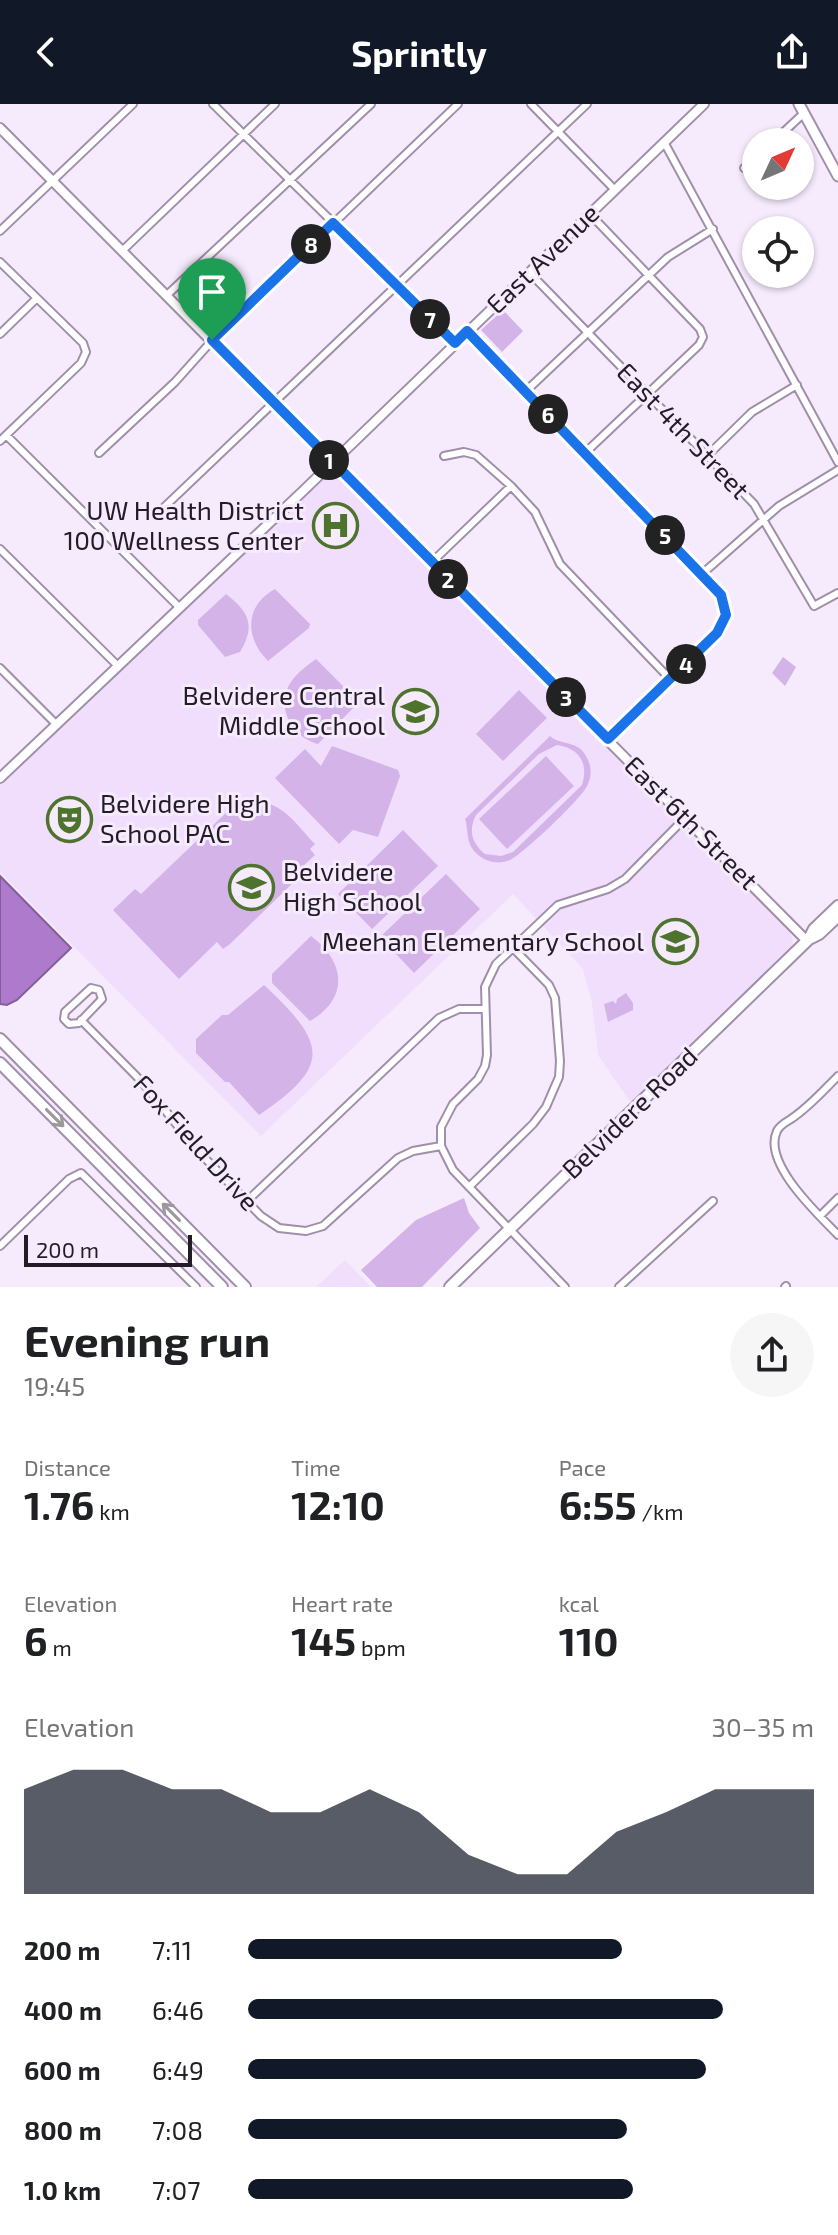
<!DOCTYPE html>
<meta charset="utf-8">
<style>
body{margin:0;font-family:"Exo 2",sans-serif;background:#f6f6f6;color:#202124;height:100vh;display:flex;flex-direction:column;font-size:30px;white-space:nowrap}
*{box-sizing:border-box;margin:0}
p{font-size:26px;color:#757577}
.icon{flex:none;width:44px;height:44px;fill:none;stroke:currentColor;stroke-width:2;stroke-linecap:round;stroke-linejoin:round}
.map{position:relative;height:1183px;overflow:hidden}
.side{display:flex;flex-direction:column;background:#fff;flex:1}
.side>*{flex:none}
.needle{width:52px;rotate:46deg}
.tools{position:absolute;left:742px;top:24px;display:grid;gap:16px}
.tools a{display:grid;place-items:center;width:72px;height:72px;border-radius:50%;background:#fff;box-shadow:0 2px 6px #0004;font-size:40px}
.scale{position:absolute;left:24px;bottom:20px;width:168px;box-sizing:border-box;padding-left:8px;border:4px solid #231c27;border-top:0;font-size:22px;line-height:28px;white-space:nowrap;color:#231c27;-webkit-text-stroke:6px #f6ebfd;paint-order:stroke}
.pin{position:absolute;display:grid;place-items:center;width:68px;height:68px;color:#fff;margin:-82px -34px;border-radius:50% 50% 50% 0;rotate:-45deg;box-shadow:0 0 8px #0007}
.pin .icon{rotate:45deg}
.km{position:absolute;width:40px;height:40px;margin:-20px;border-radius:50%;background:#222;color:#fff;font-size:22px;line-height:40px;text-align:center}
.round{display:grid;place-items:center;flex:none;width:84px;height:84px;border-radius:42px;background:#f6f6f6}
.head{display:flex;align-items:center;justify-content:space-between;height:136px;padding:0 24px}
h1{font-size:44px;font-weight:700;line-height:60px}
.stats{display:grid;grid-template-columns:repeat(3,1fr);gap:12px;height:136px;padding:8px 24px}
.stats div{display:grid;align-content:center}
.stats b{font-size:40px;font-weight:700}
.stats small{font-size:22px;font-weight:400}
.stats p{font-size:22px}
.chart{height:224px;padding:16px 24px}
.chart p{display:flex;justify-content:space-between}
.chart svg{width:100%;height:144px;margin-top:8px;fill:#111827;opacity:.7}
ul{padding:0 24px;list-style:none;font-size:26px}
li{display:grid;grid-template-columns:128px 96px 1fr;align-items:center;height:60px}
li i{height:20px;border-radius:10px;background:#111827}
header{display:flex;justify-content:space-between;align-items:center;height:104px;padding:0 24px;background:#111827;color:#fff;font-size:36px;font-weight:700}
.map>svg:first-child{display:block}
</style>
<header><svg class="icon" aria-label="back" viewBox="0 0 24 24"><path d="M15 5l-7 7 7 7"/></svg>Sprintly<svg class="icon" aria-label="share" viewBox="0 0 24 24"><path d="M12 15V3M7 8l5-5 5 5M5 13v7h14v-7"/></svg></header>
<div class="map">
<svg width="838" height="1183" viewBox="0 0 838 1183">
<rect width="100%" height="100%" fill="#f6ebfd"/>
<path fill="#f0defc" d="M329,368L337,370L790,826L793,841L631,999L598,951L592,899L583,865L513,790L261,1032L0,768V681Z
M345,1156L371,1183H316Z"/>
<path fill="#d4b3e9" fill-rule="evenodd" d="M503,206L523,227L502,248L481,226Z
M275,485L310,520L309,524L268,557C245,534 244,502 275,485Z
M226,490C249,508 256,521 240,548L225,553L198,521V516Z
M783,553L796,563L785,582L772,569Z
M316,555L359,598L318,640C294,634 277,607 288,583C294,571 305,563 316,555Z
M519,586L547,614L503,657L476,630Z
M550,632C561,642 578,636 586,652C592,662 592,673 587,682C582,694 522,751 510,756C498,761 485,758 476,749C465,738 469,726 465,715ZM557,641C579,644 589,659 582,681L513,748L501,752L485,750C472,739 468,727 476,711L539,650Z
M332,642L398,666L400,672L378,733L353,726L339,740L275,674L305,645L321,662Z
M546,652L574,682L507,745L479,715Z
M262,698C286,702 299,724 315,740L310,745L315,751L300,765L303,769L230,840L223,845L217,838L179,875L113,806L135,785L141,790L230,705L245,699Z
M403,726L438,762L372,825L338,790Z
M446,770L480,805L414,869L380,833Z
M311,832C345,857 350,894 310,917L272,879V870Z
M264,881C326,939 333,961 259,1011L229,978H225L196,949V935L222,911H228Z
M626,889L633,899V906L608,918L604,900L613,897L616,900L617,895Z
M464,1094L469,1109L480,1124L422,1183H377L361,1166L416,1116Z"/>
<path fill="#ae7acc" stroke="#845e9a" stroke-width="2" d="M0,772L71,844L17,896L7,901L0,900Z"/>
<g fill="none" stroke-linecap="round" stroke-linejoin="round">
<defs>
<path id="minor" d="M213,0C293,80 374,159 455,239
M531,0L615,86
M664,38L838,358
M773,38L804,9
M744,64L756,54
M0,127L133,0
M122,147L275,0
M0,158L83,239L86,248L81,259L0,337
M529,168L754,400L814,502L838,489
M167,191L371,0
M467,227L718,487C729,502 728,515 717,529L608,635
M0,230L36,195
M526,287L668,153L713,125
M6,331L179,503
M586,348L699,241L703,233L700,225L590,110
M99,349L175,278L218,230L458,0
M708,351L752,308L797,281
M444,352L464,348L476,351L511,382L535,408L560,460L670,575
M158,409L587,0
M0,445L118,562
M432,458L511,382
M702,470L779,402L838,366
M0,564L56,620
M91,884L99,886L102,895L79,919L69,920L64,915L65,908Z
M81,916L143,979L199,1048L261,1112L279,1124L306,1127L323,1122L398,1054L413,1047L441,1042
M838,972C823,987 809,1003 791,1015C786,1018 780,1021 777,1027C762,1059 818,1110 838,1131
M469,1083L533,1020L546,1003L559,973L560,957L555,894L549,881L512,843
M247,1097L439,914L459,905H484
M820,1112L838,1094
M0,1142L69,1075L81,1069L196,1183
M565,1183L453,1066L441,1042V1023L453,1000L478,975L485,962L487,951L485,883L496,860L558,801L608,785L625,775L685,714
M619,1183L713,1097
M785,1183L786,1182"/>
<path id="tertiary" d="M0,24L807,837
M0,674L303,387L704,0"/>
<path id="secondary" d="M799,0L838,72"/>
<path id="primary" d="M809,835L814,825L838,802
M0,935L245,1183
M0,959L222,1183
M450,1183L809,835L819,830L838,812"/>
</defs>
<use href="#minor" stroke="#a08faa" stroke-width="10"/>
<use href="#tertiary" stroke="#a08faa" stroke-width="12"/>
<use href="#secondary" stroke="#a08faa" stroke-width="13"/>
<use href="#primary" stroke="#a08faa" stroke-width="14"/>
<use href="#minor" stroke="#fff" stroke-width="6"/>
<use href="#tertiary" stroke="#fff" stroke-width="8"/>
<use href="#secondary" stroke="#fff" stroke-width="9"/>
<use href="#primary" stroke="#fff" stroke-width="10"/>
</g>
<defs><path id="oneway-shaft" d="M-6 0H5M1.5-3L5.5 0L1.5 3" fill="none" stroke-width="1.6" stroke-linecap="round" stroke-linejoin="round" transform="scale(2)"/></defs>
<g stroke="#9c999e">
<use href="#oneway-shaft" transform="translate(55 1014) rotate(45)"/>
<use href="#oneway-shaft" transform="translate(171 1108) rotate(-135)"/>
</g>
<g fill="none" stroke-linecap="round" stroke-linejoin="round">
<defs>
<path id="route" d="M333,119L455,239L467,227L721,491L726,511L717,529L608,635L212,236Z"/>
</defs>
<use href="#route" stroke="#fff" stroke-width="16"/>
<use href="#route" stroke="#1a73e8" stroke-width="10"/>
</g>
<defs>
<symbol id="hospital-ring" viewBox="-11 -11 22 22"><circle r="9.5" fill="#f6ebfd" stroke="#4e732c" stroke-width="1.5"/><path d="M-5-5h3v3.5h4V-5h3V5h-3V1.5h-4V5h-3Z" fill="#4e732c"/></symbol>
<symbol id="school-ring" viewBox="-11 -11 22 22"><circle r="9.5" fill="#f6ebfd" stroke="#4e732c" stroke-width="1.5"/><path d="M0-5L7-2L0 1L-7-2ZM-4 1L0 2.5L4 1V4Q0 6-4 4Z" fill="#4e732c"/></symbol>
<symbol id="theatre-ring" viewBox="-11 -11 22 22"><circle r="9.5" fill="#f6ebfd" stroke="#4e732c" stroke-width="1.5"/><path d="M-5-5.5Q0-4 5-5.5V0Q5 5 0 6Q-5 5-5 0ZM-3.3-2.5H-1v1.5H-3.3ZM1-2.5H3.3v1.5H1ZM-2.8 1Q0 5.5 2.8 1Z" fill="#4e732c"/></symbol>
</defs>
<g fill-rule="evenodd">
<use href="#hospital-ring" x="310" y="396" width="51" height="51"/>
<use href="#school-ring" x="390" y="582" width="51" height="51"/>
<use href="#theatre-ring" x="44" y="690" width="51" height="51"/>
<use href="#school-ring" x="226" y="758" width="51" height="51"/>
<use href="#school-ring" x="650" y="812" width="51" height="51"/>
</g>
<g text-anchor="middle" stroke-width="6" stroke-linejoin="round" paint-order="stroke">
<g font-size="26" fill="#231c27" stroke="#f6ebfd">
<text transform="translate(543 155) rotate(-44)" y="9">East Avenue</text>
<text transform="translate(683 327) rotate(46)" y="9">East 4th Street</text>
<text transform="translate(691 719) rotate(45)" y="9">East 6th Street</text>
<text transform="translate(630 1009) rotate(-44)" y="9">Belvidere Road</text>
<text transform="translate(196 1039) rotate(48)" y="9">Fox Field Drive</text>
</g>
<g font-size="26" fill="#231c27" stroke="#f6ebfd" text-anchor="end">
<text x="304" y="416">UW Health District<tspan x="304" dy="30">100 Wellness Center</tspan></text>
<text x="385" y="601">Belvidere Central<tspan x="385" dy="30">Middle School</tspan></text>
<text x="100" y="709" text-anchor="start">Belvidere High<tspan x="100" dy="30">School PAC</tspan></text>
<text x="283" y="777" text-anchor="start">Belvidere<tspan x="283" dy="30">High School</tspan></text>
<text x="644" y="847">Meehan Elementary School</text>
</g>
</g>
</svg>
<div class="tools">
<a><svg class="needle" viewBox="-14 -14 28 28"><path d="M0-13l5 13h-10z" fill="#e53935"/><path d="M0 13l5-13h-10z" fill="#757577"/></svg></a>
<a><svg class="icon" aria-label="locate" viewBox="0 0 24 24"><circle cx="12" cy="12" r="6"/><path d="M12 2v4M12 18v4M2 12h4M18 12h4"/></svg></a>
</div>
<div class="scale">200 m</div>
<div class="pin" style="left:212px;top:236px;background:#1e9e55"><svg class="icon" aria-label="arrive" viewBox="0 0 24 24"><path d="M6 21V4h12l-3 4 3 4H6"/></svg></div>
<b class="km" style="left:329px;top:356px">1</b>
<b class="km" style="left:448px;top:475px">2</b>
<b class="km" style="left:566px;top:593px">3</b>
<b class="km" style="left:686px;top:560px">4</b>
<b class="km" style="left:665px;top:431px">5</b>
<b class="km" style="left:548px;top:310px">6</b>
<b class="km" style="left:430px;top:215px">7</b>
<b class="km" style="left:311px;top:140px">8</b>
</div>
<section class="side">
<div class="head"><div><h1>Evening run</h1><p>19:45</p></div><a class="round"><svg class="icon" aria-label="share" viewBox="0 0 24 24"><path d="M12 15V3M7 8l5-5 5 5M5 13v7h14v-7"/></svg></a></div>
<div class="stats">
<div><p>Distance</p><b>1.76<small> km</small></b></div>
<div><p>Time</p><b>12:10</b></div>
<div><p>Pace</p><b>6:55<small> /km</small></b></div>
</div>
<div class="stats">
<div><p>Elevation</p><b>6<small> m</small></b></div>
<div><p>Heart rate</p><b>145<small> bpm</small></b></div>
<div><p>kcal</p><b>110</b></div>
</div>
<div class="chart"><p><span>Elevation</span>30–35 m</p>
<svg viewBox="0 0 160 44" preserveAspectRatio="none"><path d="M0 44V12L10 6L20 6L30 12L40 12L50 19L60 19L70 12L80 19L90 32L100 38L110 38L120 25L130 19L140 12L150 12L160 12V44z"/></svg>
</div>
<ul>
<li><b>200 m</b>7:11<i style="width:66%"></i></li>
<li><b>400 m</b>6:46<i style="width:84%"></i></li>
<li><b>600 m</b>6:49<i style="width:81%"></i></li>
<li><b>800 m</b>7:08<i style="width:67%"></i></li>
<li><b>1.0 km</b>7:07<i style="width:68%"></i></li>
</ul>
</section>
